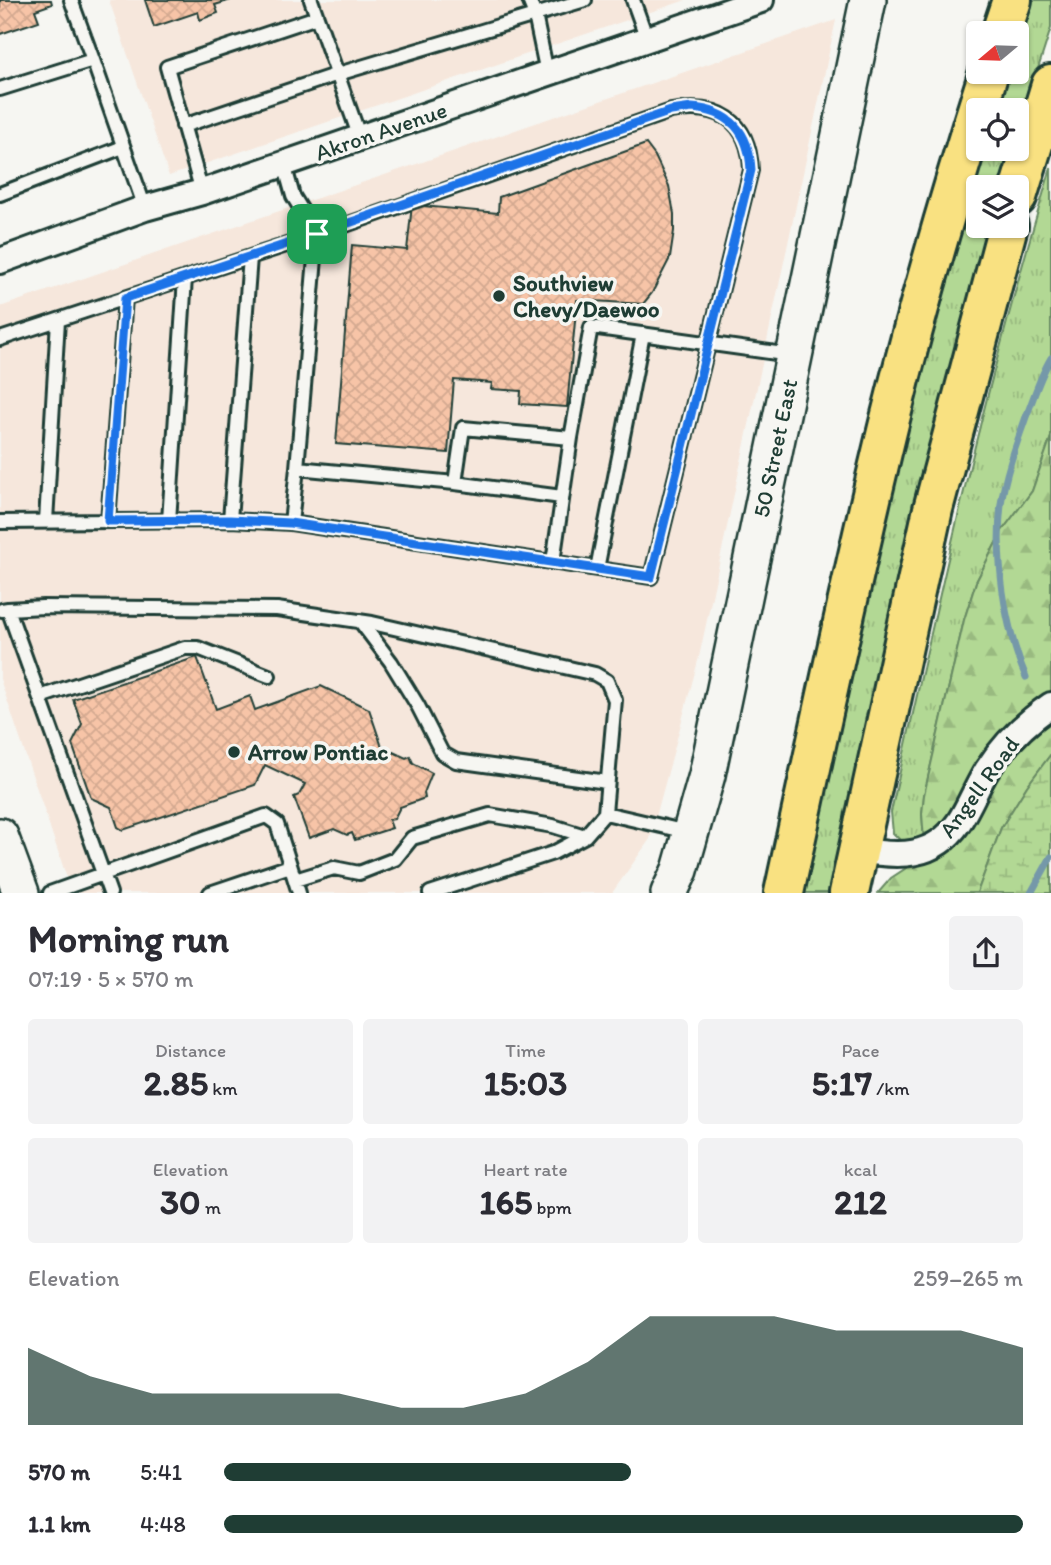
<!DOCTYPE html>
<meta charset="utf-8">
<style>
body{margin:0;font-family:Itim,sans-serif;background:#f2f2f3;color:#2b2b33;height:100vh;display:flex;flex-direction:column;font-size:26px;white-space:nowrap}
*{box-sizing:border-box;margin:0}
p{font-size:23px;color:#7c7c81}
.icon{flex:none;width:38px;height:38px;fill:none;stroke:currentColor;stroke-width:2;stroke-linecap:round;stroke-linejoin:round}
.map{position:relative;height:893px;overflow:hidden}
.details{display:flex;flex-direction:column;background:#fff;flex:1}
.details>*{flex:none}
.needle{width:46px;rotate:251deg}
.controls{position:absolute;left:966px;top:21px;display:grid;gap:14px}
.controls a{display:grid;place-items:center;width:63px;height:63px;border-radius:7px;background:#fff;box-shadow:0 2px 5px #0004;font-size:35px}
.pin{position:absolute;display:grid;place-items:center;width:60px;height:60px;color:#fff;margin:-30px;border-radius:14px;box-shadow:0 4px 10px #0006}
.round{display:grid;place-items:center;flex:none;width:74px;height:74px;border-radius:7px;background:#f2f2f3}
.overview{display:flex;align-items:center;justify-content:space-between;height:119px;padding:0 28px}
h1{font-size:38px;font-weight:700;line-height:52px}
.figures{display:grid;grid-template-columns:repeat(3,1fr);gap:10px;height:119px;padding:7px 28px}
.figures div{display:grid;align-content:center;border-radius:7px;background:#f2f2f3;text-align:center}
.figures b{font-size:35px;font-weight:700}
.figures small{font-size:19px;font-weight:400}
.figures p{font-size:19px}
.chart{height:196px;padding:14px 28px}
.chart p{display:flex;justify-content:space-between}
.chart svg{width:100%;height:126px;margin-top:7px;fill:#1f3d34;opacity:.7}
ul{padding:0 28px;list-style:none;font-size:23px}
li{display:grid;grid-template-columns:112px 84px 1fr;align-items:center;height:52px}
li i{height:18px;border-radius:9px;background:#1f3d34}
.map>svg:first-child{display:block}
</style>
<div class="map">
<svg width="1051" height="893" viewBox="0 0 1051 893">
<defs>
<pattern id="grass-tufts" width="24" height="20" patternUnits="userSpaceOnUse" patternTransform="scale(1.75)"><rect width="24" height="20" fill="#b2d894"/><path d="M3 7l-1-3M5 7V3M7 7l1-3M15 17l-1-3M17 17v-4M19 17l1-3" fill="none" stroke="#99ba80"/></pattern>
<pattern id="forest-firs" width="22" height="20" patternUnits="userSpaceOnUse" patternTransform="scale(1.75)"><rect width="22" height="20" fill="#b2d894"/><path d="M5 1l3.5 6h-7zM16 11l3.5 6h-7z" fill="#99ba80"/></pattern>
<pattern id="wetland-marsh" width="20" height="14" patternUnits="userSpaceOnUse" patternTransform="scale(1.75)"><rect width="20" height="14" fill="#b2d894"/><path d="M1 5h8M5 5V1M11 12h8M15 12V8" fill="none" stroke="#99ba80"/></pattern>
<pattern id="building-cross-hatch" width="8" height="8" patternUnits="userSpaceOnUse" patternTransform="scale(1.75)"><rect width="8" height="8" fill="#f7c4a7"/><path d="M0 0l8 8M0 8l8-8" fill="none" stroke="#d3a990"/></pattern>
</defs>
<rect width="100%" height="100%" fill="#f6f6f2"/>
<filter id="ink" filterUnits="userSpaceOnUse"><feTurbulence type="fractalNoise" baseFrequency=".0143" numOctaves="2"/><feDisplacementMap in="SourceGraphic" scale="14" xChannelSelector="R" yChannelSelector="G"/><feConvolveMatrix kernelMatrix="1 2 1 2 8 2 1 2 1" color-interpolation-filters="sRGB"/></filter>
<g filter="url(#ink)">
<path fill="#f6e7dc" d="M109,0H686L169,176Z
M836,20L699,657L650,839L612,893H72L0,679V307Z"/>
<path fill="url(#grass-tufts)" stroke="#688a64" stroke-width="2" d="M1031,0H1051V28L1017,134V110H996L1008,72H1017V43Z
M984,149H1012L1001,187H978V226H989L916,505L831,893H802L862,618L907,425Z
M1051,168V437L1032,491L1002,531L976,582L964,620L924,795L922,814L924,840L903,843L893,833L891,812C939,596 986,380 1051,168Z"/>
<path fill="url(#forest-firs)" stroke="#688a64" stroke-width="2" d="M1051,437V695L946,824L924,840L922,814L924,795L964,620L976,582L1002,531L1032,491Z
M1051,716V754L1027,786L1001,828L977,893H878L891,878L911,865L940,853L999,768Z"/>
<path fill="url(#wetland-marsh)" stroke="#688a64" stroke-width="2" d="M1051,754V893H977L1001,828L1027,786Z"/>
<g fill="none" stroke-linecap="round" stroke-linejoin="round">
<path stroke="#7498a9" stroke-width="7" d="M1026,677C1004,627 995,558 1001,504C1005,475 1016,445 1026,417C1034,397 1040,376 1051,358
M1031,893L1051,857"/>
</g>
<path fill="url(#building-cross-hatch)" stroke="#1f3d34" stroke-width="2" d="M0,0H51L52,4L35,10L39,21L0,34Z
M145,0H231L215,5L218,13L200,20L198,12L154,27Z
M646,144L655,156L669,186L674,214V231L670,258L652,293L643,304L577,300L567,407L520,404L521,391L491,389L492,383L454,380L448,453L336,444L352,245L407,250L412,205L498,213L499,197Z
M197,657L216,709L250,696L255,710L321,686L369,709L382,747L406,758L410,756L413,763L432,773L424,793L425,798L400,807L394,819L389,820L392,828L355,840L352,833L347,835L334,829L309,838L294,797L299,795L305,784L265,765L255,785L123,830L118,827L111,807L91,798L72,744L82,724L73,699Z"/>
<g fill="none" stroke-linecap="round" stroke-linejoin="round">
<defs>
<path id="lane" d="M71,0L93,60
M311,0L360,138
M529,0L535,15L585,0
M633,0L647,39
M0,89L93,60L145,208
M183,126L338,74L535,15L547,73
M284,164L293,196L317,235L297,468L455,483L463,428L571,438L591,327L791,355
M202,192L167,67L317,17
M0,194L123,147
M0,339L317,235L671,111C718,103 749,119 751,170L651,577L291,523
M455,483L562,497
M230,520L250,257
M46,521L58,320
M108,521L125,298
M169,521L185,278
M0,522L230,520L291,523L297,468
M553,562L571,438
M597,569L643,334
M8,609L43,607L277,609L372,623L595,674L607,681L615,700L605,813
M2,610L8,609L110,893
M360,621L391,662L418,706L442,753L456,761L607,782
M40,697L185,648H198L269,676
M295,880L334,868L359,873L395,859L412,838L490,815L553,826L585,836
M50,893L266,816L277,824L299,893
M210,893L290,866
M430,893L553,853L585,836L605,813L687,832"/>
<path id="street" d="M0,261L145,208L202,192L761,0
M858,850C898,857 934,859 959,822C970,805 977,786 987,770C1004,744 1025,723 1051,705"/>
<path id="secondary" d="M0,836L21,893
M669,893L680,870L707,775L868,0"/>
<path id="highway" d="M1001,33L1012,0
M1017,197L1051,85
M784,893C818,736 851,579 889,423C918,305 952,188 989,72
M849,893L933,509L1008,226"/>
</defs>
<use href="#lane" stroke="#1f3d34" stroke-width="18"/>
<use href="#street" stroke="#1f3d34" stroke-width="30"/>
<use href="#secondary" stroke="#1f3d34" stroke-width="40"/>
<use href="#highway" stroke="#1f3d34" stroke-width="44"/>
<use href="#lane" stroke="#f6f6f2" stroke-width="12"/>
<use href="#street" stroke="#f6f6f2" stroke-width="24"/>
<use href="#secondary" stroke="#f6f6f2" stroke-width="35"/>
<use href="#highway" stroke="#f9e181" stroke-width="38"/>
</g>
</g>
<g fill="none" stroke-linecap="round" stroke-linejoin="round" filter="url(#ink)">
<defs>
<path id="route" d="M692,108C730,111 749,131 751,170L651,577L290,523L230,520L108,521L125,298L317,234L671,111Z"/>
</defs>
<use href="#route" stroke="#fff" stroke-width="14"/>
<use href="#route" stroke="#1a73e8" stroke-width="9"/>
</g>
<g fill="#1f3d34" stroke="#f6f6f2" stroke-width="2.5">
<circle cx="499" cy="296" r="7"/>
<circle cx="234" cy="752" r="7"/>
</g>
<g text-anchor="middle" stroke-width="7" stroke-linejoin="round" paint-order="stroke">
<g font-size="23" fill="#1f3d34" stroke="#f6f6f2">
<text transform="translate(381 131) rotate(-19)" y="8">Akron Avenue</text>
<text transform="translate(775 448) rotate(-78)" y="8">50 Street East</text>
<text transform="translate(979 787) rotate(-54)" y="8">Angell Road</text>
</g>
<g font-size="23" font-weight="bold" fill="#1f3d34" stroke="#f6f6f2" text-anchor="start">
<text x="513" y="291">Southview<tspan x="513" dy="26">Chevy/Daewoo</tspan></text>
<text x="248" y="760">Arrow Pontiac</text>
</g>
</g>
</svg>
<div class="controls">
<a><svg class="needle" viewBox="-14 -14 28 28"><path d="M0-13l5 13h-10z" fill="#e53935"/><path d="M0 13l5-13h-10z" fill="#7c7c81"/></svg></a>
<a><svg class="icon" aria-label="locate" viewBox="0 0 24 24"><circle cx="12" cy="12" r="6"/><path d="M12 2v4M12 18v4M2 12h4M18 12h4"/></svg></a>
<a><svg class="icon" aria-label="layers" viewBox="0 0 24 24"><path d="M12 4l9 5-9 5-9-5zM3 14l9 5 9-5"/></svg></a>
</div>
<div class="pin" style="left:317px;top:234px;background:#1e9e55"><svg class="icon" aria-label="arrive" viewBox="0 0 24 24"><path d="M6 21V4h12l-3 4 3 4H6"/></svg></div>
</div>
<section class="details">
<div class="overview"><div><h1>Morning run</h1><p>07:19 · 5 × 570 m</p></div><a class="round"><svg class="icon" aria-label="share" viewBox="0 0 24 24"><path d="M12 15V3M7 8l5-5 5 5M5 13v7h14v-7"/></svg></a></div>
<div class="figures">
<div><p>Distance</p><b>2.85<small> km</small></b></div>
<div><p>Time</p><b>15:03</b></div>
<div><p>Pace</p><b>5:17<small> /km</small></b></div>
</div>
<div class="figures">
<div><p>Elevation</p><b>30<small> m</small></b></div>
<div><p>Heart rate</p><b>165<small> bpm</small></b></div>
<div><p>kcal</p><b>212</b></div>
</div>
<div class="chart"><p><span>Elevation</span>259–265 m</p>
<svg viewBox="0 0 160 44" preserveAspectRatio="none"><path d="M0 44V17L10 27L20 33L30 33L40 33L50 33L60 38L70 38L80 33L90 22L100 6L110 6L120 6L130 11L140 11L150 11L160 17V44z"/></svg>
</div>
<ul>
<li><b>570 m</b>5:41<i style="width:51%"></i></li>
<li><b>1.1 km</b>4:48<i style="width:100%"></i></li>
</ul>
</section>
